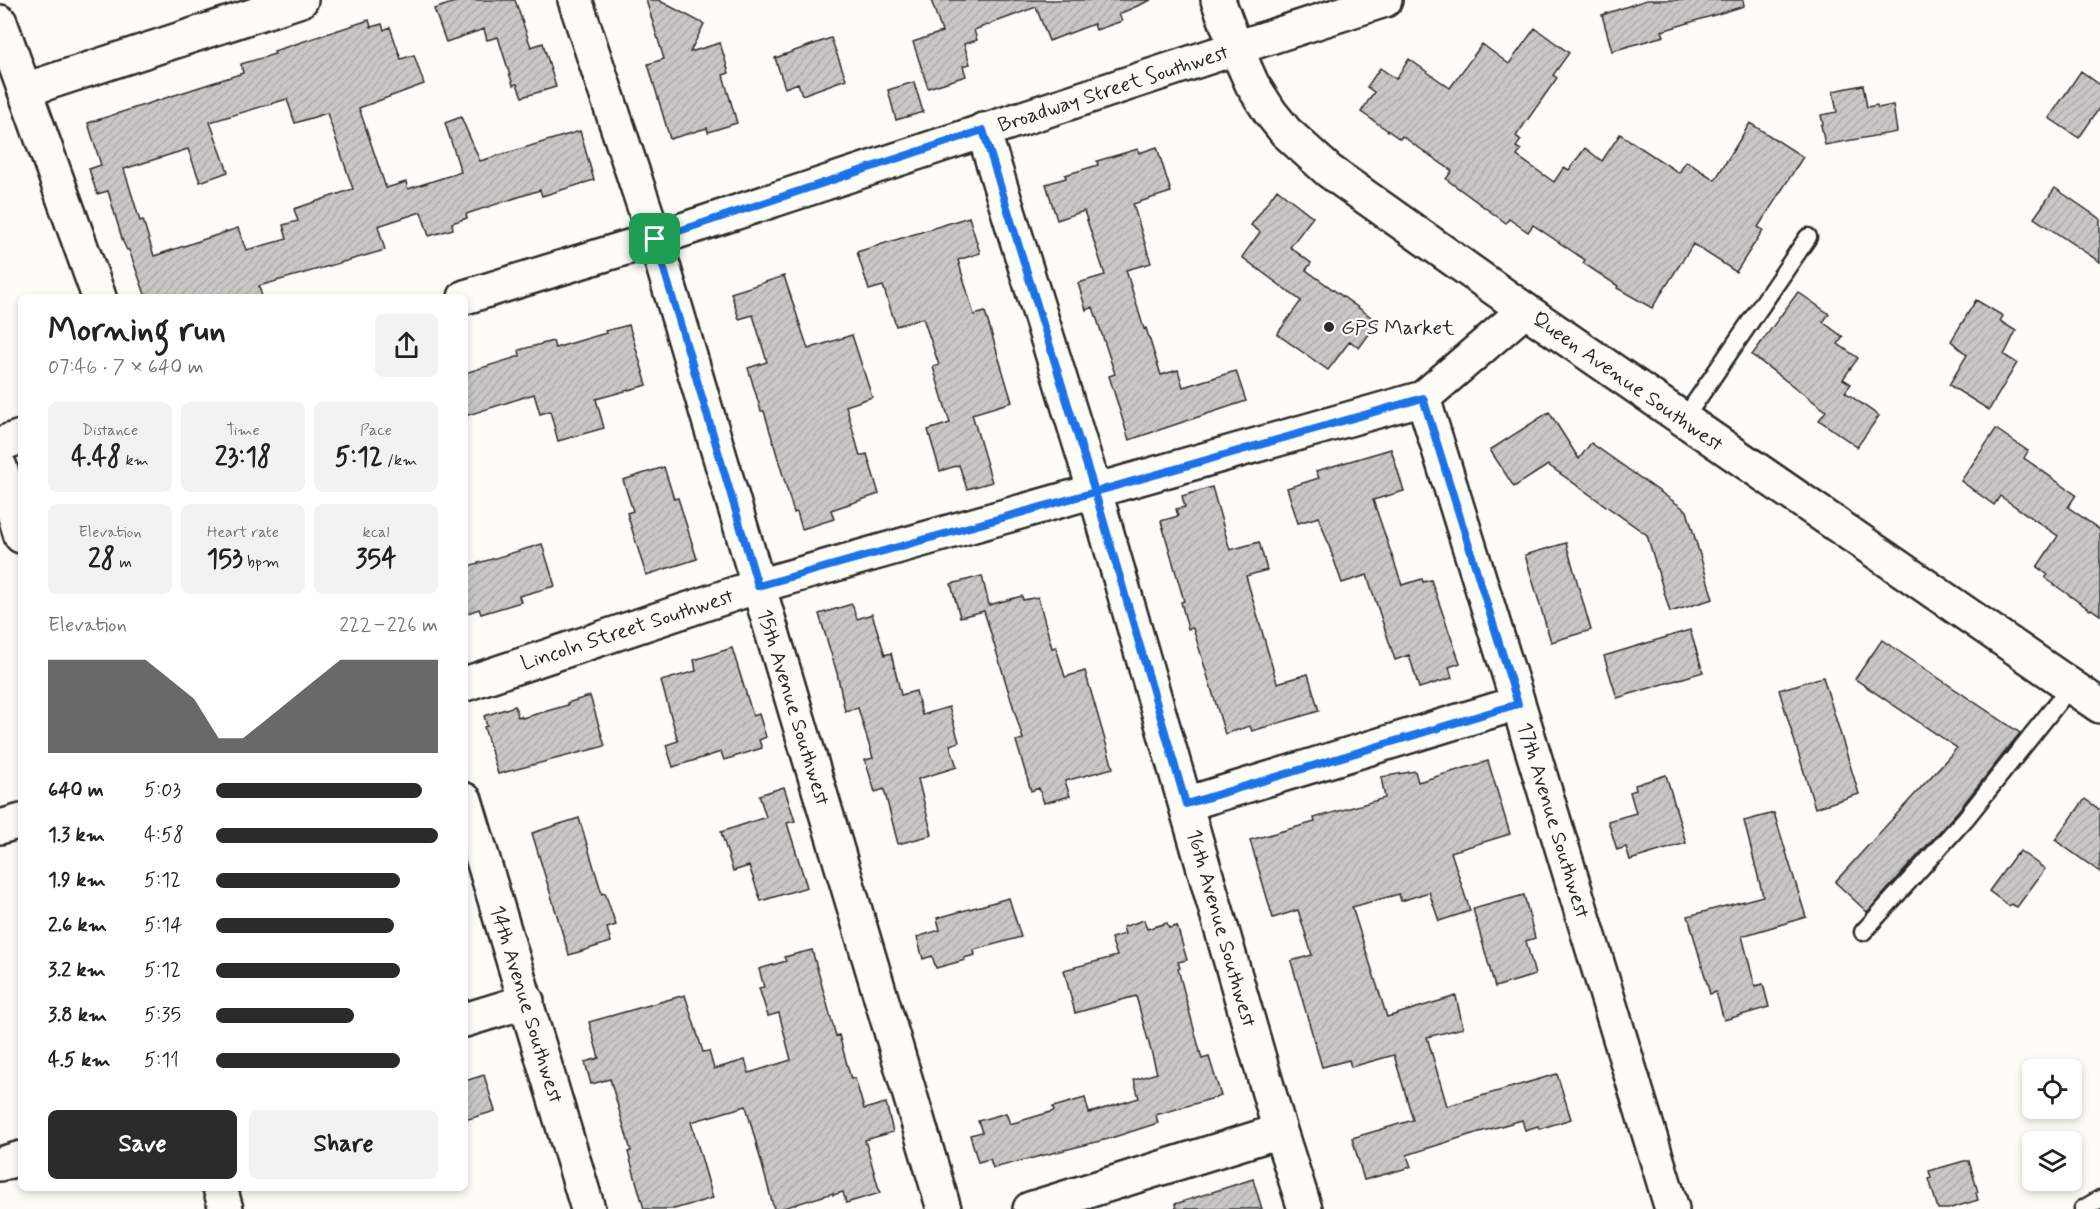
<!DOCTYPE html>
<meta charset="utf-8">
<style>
body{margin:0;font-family:Mynerve,sans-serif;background:#f2f2f2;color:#222;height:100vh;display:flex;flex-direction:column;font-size:22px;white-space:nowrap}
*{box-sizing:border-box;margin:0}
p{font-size:20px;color:#767676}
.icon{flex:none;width:33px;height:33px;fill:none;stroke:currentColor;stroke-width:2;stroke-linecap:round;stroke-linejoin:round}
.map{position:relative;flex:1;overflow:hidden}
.details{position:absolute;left:18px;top:294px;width:450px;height:897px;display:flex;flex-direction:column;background:#fff;border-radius:9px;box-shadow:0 3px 9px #0003}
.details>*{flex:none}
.tools{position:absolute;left:2022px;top:1059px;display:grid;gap:12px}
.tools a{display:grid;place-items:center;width:60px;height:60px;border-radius:9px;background:#fff;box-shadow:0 3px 9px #0003;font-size:30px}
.pin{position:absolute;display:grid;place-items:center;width:51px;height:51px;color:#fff;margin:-26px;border-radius:12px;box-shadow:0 3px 9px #0006}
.round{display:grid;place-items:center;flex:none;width:63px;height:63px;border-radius:9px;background:#f2f2f2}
.summary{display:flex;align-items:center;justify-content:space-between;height:102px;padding:0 30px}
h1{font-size:33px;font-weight:700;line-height:45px}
.stats{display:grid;grid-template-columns:repeat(3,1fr);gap:9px;height:102px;padding:6px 30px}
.stats div{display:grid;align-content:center;border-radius:9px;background:#f2f2f2;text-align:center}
.stats b{font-size:26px;font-weight:700}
.stats small{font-size:16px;font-weight:400}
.stats p{font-size:16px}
.chart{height:168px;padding:12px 30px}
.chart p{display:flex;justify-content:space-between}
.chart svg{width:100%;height:108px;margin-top:6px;fill:#2b2b2b;opacity:.7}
.button{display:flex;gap:12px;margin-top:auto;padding:12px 30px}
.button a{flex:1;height:69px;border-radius:9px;background:#2b2b2b;color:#fff;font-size:24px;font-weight:700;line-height:69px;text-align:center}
.button a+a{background:#f2f2f2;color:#222}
ul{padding:0 30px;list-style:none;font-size:20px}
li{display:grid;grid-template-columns:96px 72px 1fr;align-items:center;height:45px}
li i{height:15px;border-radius:8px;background:#2b2b2b}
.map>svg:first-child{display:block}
</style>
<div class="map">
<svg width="2100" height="1209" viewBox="0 0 2100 1209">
<defs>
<pattern id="building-hatch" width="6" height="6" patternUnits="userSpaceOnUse" patternTransform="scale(1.5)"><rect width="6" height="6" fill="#c9c8c4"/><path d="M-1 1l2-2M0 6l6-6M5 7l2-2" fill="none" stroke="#adaca9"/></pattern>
</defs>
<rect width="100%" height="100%" fill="#fdfcf7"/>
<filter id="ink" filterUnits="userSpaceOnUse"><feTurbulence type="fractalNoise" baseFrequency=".0167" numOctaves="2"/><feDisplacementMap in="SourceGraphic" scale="12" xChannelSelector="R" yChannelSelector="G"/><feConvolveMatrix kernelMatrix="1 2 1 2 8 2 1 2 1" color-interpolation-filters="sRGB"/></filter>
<g filter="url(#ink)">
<path fill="url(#building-hatch)" stroke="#2b2b2b" stroke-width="1.5" fill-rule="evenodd" d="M461,0H515L531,47L543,43L556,87L522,97L517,84L513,85L498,37L487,40L484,29L446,42L434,9Z
M646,0H658L704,24L690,52L720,43L729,73L723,75L737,123L708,132L707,128L670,139L648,64L664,59Z
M931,0H1151L1119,14L1122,21L1096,30L1094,24L1091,25L1049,41L1036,7L974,30L977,40L964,44L970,64L963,66L966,76L928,88L913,42L942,32Z
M1646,0H1743L1744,6L1662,31L1664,36L1612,51L1602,15Z
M369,20L371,27L382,24L384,30L390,27L401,59L414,55L424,84L359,108L386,188L406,182L408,189L461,172L445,123L461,117L480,161L580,131L594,180L542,196L540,190L466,214L467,218L452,223L453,229L429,236L421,212L378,226L385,250L259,286L262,297H146L129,250H127L123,242L108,191L97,194L89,169L101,165L88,123L243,73L241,64L275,54L274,51ZM287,99L295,123L327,113L353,189L294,209L298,221L283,225L287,239L246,250L238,228L154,256L143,220L140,221L124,169L188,149L200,182L228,172L210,122Z
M1535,28L1569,53L1553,75L1557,78L1516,136L1521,140L1516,147L1521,150L1517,156L1554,182L1564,167L1569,170L1585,148L1602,161L1620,134L1679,173L1686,161L1715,180L1750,123L1803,157L1758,227L1763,230L1736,272L1693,244L1652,308L1617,288L1618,286L1583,263L1585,260L1533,225L1528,232L1509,219L1506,223L1446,179L1452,171L1402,136L1400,139L1361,112L1374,92L1367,87L1380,68L1396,79L1409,59L1450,88L1482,44L1509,64Z
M831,38L846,79L802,95L798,83L785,88L775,58Z
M2081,71L2100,85V107L2079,138L2049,118Z
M914,82L923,112L896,120L888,90Z
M1863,85L1867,107L1877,105L1878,108L1893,105L1897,132L1825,145L1821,125L1823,124L1821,115L1837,112L1833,91Z
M1157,147L1171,192L1133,204L1151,263L1126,270L1144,329L1146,328L1161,375L1178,370L1183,387L1236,371L1246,401L1129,440L1109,376L1115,374L1093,307L1086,310L1078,283L1105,275L1084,211L1057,220L1046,184L1066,178L1065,175L1098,165L1097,161L1138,149L1139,153Z
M2055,188L2100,219V262L2034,218Z
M1277,189L1313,217L1290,247L1311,263L1306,270L1378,322L1359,348L1350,341L1328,370L1277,334L1301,301L1242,257L1260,232L1251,225Z
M969,217L980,253L958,260L974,315L985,312L1012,402L972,414L992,482L967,489L959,465L940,471L928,430L950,423L933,367L939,365L923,318L896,326L883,286L869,290L857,252Z
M784,276L808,349L852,335L872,397L846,406L860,456L867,454L879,494L831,510L834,519L802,529L797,512L794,513L764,411H761L748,368L767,362L753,315L739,319L731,293Z
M1798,292L1829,314L1823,322L1843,337L1838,344L1858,358L1843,379L1851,384L1845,392L1879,416L1857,447L1819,420L1826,411L1752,355Z
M1976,300L2003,316L2000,321L2016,331L2004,355L2017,363L1989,410L1949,385L1967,355L1951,341Z
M629,325L647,385L596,399L604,428L558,441L550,411L540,414L534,394L465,416V373L520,356L519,350L553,341L555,348L606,333L605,331Z
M1549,412L1579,459L1591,443L1687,511L1713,599L1670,612L1647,535L1548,465L1514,487L1490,450Z
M1996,429L2028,451L2024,458L2076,495L2068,507L2100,530V615L2091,609L2090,610L2045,578L2048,575L2037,567L2058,536L2000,496L1994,505L1961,481Z
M1391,449L1404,491L1373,500L1402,585L1422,579L1423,582L1431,580L1460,663L1449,667L1452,678L1419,688L1409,655L1395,660L1367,575L1342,583L1319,517L1298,523L1287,488L1319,478L1316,471Z
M664,467L674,499L678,498L697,559L646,575L627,513L633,511L623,480Z
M1212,487L1230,550L1259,542L1267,570L1246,576L1277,683L1308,674L1319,711L1252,731L1250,726L1225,734L1193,628L1188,629L1181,602L1184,601L1161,521L1178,516L1176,509L1185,507L1182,496Z
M1566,543L1591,630L1551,642L1525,555Z
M542,544L555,586L519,596L521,602L481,614L479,609L465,614V567Z
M982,576L989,605L1022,596L1023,600L1038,597L1052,648L1056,647L1065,677L1085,671L1113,768L1065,781L1070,796L1044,803L1039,788L1031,791L1016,741L1023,739L984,611L960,617L951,584Z
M852,604L857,619L872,614L885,655L891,653L901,695L916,691L922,715L949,707L959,742L950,745L957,767L918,779L932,835L898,844L884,789L875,792L865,760L873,758L858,708L845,711L837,673L819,614Z
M1690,630L1703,672L1617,698L1604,656Z
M1882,640L2020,733L1958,811L1867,912L1835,882L1957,748L1855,679Z
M732,648L753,716L759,714L766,737L759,740L762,748L724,760L721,752L673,767L666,745L678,741L661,681L696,671L694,660Z
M1823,677L1859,794L1815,808L1779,690Z
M590,696L605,746L498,774L484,727L487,726L484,716L515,706L518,717L521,716L522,718L568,705L567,703Z
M1488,761L1510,834L1451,852L1470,911L1439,921L1429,892L1401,901L1399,894L1352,907L1387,1017L1456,996L1463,1028L1427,1037L1447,1106L1557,1074L1571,1119L1539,1129L1538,1126L1525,1130L1522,1120L1469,1135L1407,1155L1411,1167L1364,1180L1352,1138L1413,1120L1394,1055L1351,1067L1349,1060L1322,1067L1291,961L1312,955L1298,910L1273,918L1250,840L1315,822L1314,818L1385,798L1381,777L1415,771L1418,782Z
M1666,775L1686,843L1630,860L1626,847L1617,850L1608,821L1636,813L1630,792L1636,790L1635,785Z
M784,787L795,821L787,823L807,887L761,901L749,866L733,871L721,832L766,817L759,795Z
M2085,799L2100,810V872L2055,840Z
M1774,813L1806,917L1742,936L1755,986L1763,984L1769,1007L1724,1020L1716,992L1710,994L1688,916L1763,896L1744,821Z
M579,818L602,894L605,893L616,925L607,928L611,942L569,955L532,833Z
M2020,851L2045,869L2017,907L2011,904L2009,906L1989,891L2016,854L2017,855Z
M1524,895L1535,938L1526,941L1535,975L1495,987L1473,909Z
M1009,898L1021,937L974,950L975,955L964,958L965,960L936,968L932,956L923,959L917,937L940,930L937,918Z
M1144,920L1147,929L1167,923L1169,928L1177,926L1187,960L1178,962L1180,968L1178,969L1202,1059L1209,1057L1221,1096L1156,1115L1158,1123L1108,1139L993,1168L990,1159L978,1162L970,1135L982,1132L978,1121L1006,1113L1010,1124L1054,1111L1053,1107L1085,1098L1089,1113L1139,1098L1134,1080L1157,1073L1136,996L1075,1013L1064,970L1117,956L1111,938L1125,934L1123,927Z
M812,950L836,1036L839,1035L851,1079L855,1078L864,1109L886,1103L893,1132L865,1140L880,1193L846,1203L843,1192L833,1195V1193L780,1209H774L746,1106L691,1122L713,1198L674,1209H644L628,1152L631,1151L610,1079L591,1084L585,1062L599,1058L589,1022L685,995L703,1052L709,1051L714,1069L745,1060L749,1073L791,1060L779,1013L768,1016L759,988L764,987L759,969L786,961L784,957Z
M484,1075L495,1111L465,1120V1081Z
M1964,1161H1969L1978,1192L1976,1193L1978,1200L1948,1209H1938L1929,1179L1931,1178L1929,1171Z
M1253,1179L1262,1209H1176L1175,1204Z"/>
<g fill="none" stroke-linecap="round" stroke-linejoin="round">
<defs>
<path id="service" d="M1684,419L1808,237
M1863,932L1966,818L2071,686
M2083,1209L2100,1199"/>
<path id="minor" d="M575,0L655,239L944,1209
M0,22L99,297
M1236,48L1385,0
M25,90L301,0
M983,130L1095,492L1280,1131L1305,1209
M1423,398L1518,703L1672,1209
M0,467L21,536
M465,684L758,586L1423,398L1525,310
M465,800L588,1209
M1186,804L1518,703
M0,827L21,821
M465,1020L527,1001
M0,1164L21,1158
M220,1188L226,1209
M1030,1209L1280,1131"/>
<path id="tertiary" d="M465,297L655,239L1236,48
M0,444L21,437"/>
<path id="secondary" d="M1218,0L1236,48L1252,84L1270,112L1286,132L1329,171L1525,310L2100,706"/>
</defs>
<use href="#service" stroke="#2b2b2b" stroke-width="21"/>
<use href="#minor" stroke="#2b2b2b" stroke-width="38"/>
<use href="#tertiary" stroke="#2b2b2b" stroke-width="38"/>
<use href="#secondary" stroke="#2b2b2b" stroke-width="38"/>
<use href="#service" stroke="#fdfcf7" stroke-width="16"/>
<use href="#minor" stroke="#fdfcf7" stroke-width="33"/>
<use href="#tertiary" stroke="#fdfcf7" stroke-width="33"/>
<use href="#secondary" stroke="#fdfcf7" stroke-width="33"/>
</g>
</g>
<g fill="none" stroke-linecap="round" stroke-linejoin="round" filter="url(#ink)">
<defs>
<path id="route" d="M655,239L758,586L1095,492L1186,804L1518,704L1423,398L1095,492L983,130L655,239"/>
</defs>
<use href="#route" stroke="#fff" stroke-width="12"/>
<use href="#route" stroke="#1a73e8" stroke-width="8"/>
</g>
<circle fill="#2b2b2b" stroke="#fdfcf7" stroke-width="2" cx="1329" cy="327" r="6"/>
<g text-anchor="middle" stroke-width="4.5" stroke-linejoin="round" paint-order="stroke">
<g font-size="21" fill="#2b2b2b" stroke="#fdfcf7">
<text transform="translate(1113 88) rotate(-18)" y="7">Broadway Street Southwest</text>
<text transform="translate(1628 381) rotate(35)" y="7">Queen Avenue Southwest</text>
<text transform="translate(627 629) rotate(-18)" y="7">Lincoln Street Southwest</text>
<text transform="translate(794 707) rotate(73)" y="7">15th Avenue Southwest</text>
<text transform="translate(1554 820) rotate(73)" y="7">17th Avenue Southwest</text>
<text transform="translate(1222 928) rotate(74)" y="7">16th Avenue Southwest</text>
<text transform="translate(527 1004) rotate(73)" y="7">14th Avenue Southwest</text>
</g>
<g font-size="21" fill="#2b2b2b" stroke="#fdfcf7" text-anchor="start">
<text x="1341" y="334">GPS Market</text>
</g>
</g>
</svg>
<div class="tools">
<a><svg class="icon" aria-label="locate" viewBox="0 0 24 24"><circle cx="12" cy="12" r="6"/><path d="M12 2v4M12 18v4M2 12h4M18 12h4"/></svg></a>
<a><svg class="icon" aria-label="layers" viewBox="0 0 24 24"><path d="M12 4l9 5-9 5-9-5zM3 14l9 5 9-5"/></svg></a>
</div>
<div class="pin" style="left:655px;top:239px;background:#1e9e55"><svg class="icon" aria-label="arrive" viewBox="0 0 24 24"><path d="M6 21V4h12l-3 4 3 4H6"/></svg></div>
<section class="details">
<div class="summary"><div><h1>Morning run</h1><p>07:46 · 7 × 640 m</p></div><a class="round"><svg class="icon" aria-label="share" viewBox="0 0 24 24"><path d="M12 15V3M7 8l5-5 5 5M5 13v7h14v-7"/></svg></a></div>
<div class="stats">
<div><p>Distance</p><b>4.48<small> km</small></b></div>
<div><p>Time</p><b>23:18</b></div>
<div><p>Pace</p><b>5:12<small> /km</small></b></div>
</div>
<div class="stats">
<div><p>Elevation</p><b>28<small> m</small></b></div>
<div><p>Heart rate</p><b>153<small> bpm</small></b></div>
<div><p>kcal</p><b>354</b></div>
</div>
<div class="chart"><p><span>Elevation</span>222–226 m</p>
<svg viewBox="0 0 160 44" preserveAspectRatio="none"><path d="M0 44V6L10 6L20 6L30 6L40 6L50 14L60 22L70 38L80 38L90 30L100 22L110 14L120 6L130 6L140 6L150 6L160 6V44z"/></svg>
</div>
<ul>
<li><b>640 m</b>5:03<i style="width:93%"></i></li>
<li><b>1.3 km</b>4:58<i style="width:100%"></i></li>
<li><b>1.9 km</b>5:12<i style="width:83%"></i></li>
<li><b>2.6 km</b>5:14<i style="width:80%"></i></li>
<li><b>3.2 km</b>5:12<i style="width:83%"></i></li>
<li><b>3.8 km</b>5:35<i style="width:62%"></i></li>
<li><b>4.5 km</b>5:11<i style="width:83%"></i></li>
</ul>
<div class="button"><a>Save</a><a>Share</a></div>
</section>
</div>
